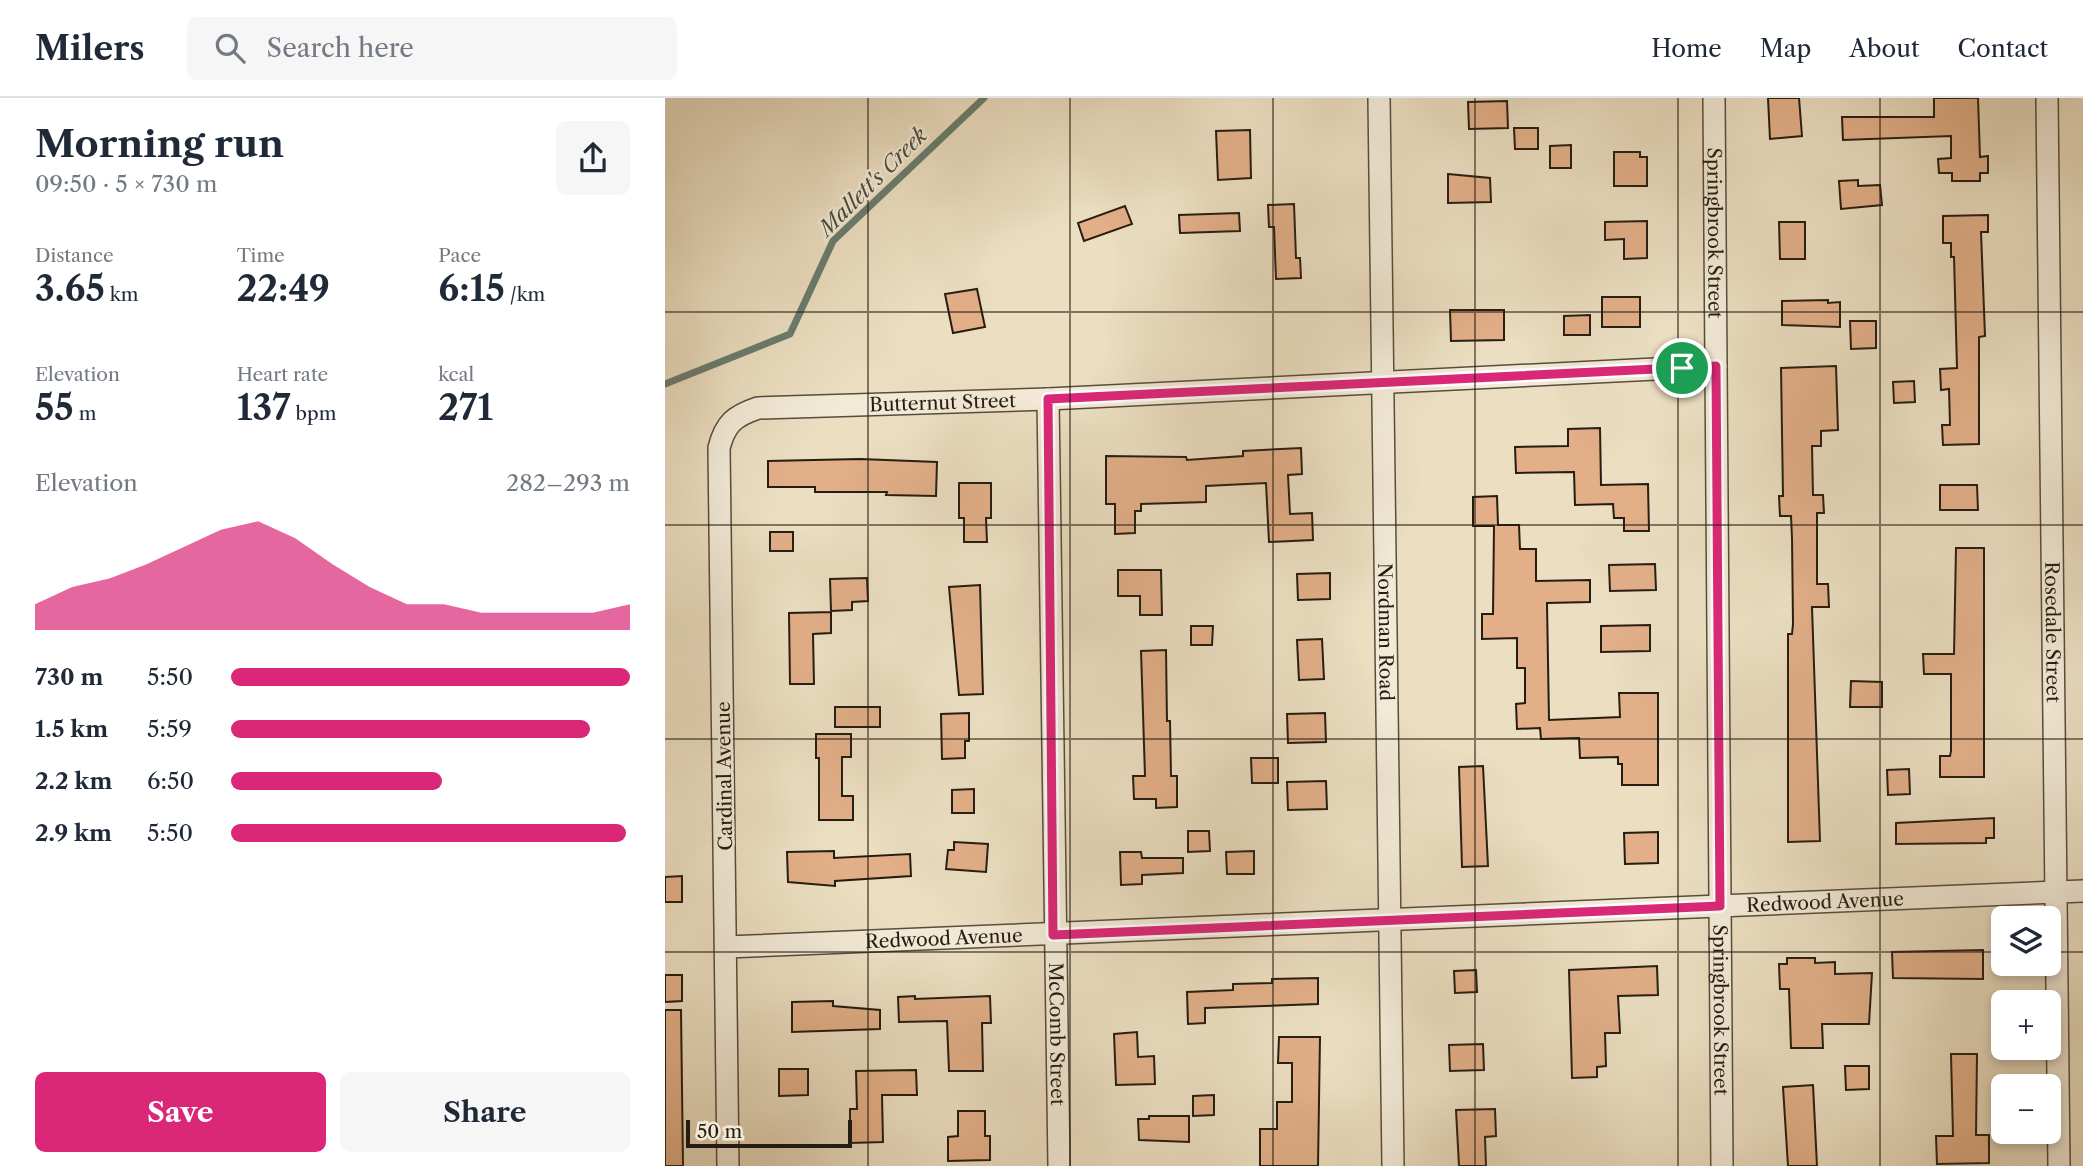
<!DOCTYPE html>
<meta charset="utf-8">
<style>
body{margin:0;font-family:"Libre Caslon Text",serif;background:#f6f6f7;color:#1f2937;height:100vh;display:flex;flex-direction:column;font-size:26px;white-space:nowrap}
*{box-sizing:border-box;margin:0}
p{font-size:23px;color:#747a83}
.icon{flex:none;width:38px;height:38px;fill:none;stroke:currentColor;stroke-width:2;stroke-linecap:round;stroke-linejoin:round}
.map{position:relative;flex:1;overflow:hidden}
.details{display:flex;flex-direction:column;background:#fff;width:665px}
.details>*{flex:none}
.buttons{position:absolute;left:1326px;top:808px;display:grid;gap:14px}
.buttons a{display:grid;place-items:center;width:70px;height:70px;border-radius:10px;background:#fff;box-shadow:0 4px 10px #0003;font-size:35px}
.scale{position:absolute;left:21px;bottom:18px;width:166px;box-sizing:border-box;padding-left:7px;border:4px solid #261d12;border-top:0;font-size:19px;line-height:24px;white-space:nowrap;color:#261d12;-webkit-text-stroke:5px #f2ead7;paint-order:stroke}
.pin{position:absolute;display:grid;place-items:center;width:60px;height:60px;color:#fff;margin:-30px;border:4px solid #fff;border-radius:50%;box-shadow:0 2px 7px #0007}
.round{display:grid;place-items:center;flex:none;width:74px;height:74px;border-radius:10px;background:#f6f6f7}
.head{display:flex;align-items:center;justify-content:space-between;height:119px;padding:0 35px}
h1{font-size:38px;font-weight:800;line-height:52px}
.stats{display:grid;grid-template-columns:repeat(3,1fr);gap:10px;height:119px;padding:7px 35px}
.stats div{display:grid;align-content:center}
.stats b{font-size:35px;font-weight:800}
.stats small{font-size:19px;font-weight:400}
.stats p{font-size:19px}
.chart{height:196px;padding:14px 35px}
.chart p{display:flex;justify-content:space-between}
.chart svg{width:100%;height:126px;margin-top:7px;fill:#db2777;opacity:.7}
.primary-button{display:flex;gap:14px;margin-top:auto;padding:14px 35px}
.primary-button a{flex:1;height:80px;border-radius:10px;background:#db2777;color:#fff;font-size:28px;font-weight:800;line-height:80px;text-align:center}
.primary-button a+a{background:#f6f6f7;color:#1f2937}
ul{padding:0 35px;list-style:none;font-size:23px}
li{display:grid;grid-template-columns:112px 84px 1fr;align-items:center;height:52px}
li i{height:18px;border-radius:9px;background:#db2777}
header{display:flex;align-items:center;gap:42px;box-sizing:border-box;height:98px;padding:0 35px;background:#fff;border-bottom:2px solid #e0e1e3}
header strong{font-size:33px}
nav{display:flex;gap:38px;margin-inline-start:auto;font-size:24px}
.search{width:490px;height:63px;background:#f6f6f7;display:flex;align-items:center;gap:18px;box-sizing:border-box;padding:0 24px;border-radius:10px;color:#747a83;font-size:26px}
main{display:flex;flex:1;min-height:0}
.map>svg:first-child{display:block}
</style>
<header>
<strong>Milers</strong>
<div class="search"><svg class="icon" aria-label="search" viewBox="0 0 24 24"><circle cx="10" cy="10" r="6"/><path d="M15 15l6 6"/></svg>Search here</div>
<nav><a>Home</a><a>Map</a><a>About</a><a>Contact</a></nav>
</header>
<main>
<section class="details">
<div class="head"><div><h1>Morning run</h1><p>09:50 · 5 × 730 m</p></div><a class="round"><svg class="icon" aria-label="share" viewBox="0 0 24 24"><path d="M12 15V3M7 8l5-5 5 5M5 13v7h14v-7"/></svg></a></div>
<div class="stats">
<div><p>Distance</p><b>3.65<small> km</small></b></div>
<div><p>Time</p><b>22:49</b></div>
<div><p>Pace</p><b>6:15<small> /km</small></b></div>
</div>
<div class="stats">
<div><p>Elevation</p><b>55<small> m</small></b></div>
<div><p>Heart rate</p><b>137<small> bpm</small></b></div>
<div><p>kcal</p><b>271</b></div>
</div>
<div class="chart"><p><span>Elevation</span>282–293 m</p>
<svg viewBox="0 0 160 44" preserveAspectRatio="none"><path d="M0 44V35L10 29L20 26L30 21L40 15L50 9L60 6L70 12L80 21L90 29L100 35L110 35L120 38L130 38L140 38L150 38L160 35V44z"/></svg>
</div>
<ul>
<li><b>730 m</b>5:50<i style="width:100%"></i></li>
<li><b>1.5 km</b>5:59<i style="width:90%"></i></li>
<li><b>2.2 km</b>6:50<i style="width:53%"></i></li>
<li><b>2.9 km</b>5:50<i style="width:99%"></i></li>
</ul>
<div class="primary-button"><a>Save</a><a>Share</a></div>
</section>
<div class="map">
<svg width="1418" height="1068" viewBox="0 0 1418 1068">
<rect width="100%" height="100%" fill="#ebdec1"/>
<filter id="stains"><feTurbulence type="fractalNoise" baseFrequency=".00286" numOctaves="4"/><feColorMatrix values="0 0 0 0 .2 0 0 0 0 .09 0 0 0 0 .02 0 0 0 .5 -.17"/></filter>
<radialGradient id="worn" r=".72"><stop offset=".6" stop-color="#630" stop-opacity="0"/><stop offset="1" stop-color="#630" stop-opacity=".3"/></radialGradient>
<g fill="none" stroke-linecap="round" stroke-linejoin="round">
<path stroke="#6b7d6f" stroke-width="7" d="M0,286L125,236L168,143L319,0"/>
</g>
<path fill="#e2af88" stroke="#261d12" stroke-width="2" d="M1103,0H1134L1137,38L1105,41Z
M1269,0H1313L1315,59L1323,58V75H1315V83H1287V75H1274L1273,61L1286,60V38L1178,42L1177,19H1269Z
M842,3L843,30L804,31L803,4Z
M849,30H873V51H850Z
M585,32L586,80L553,82L551,33Z
M906,47V70H885V48Z
M949,54H975V59H982V88H949Z
M783,76L825,80L826,104L783,105Z
M1193,82V88L1215,87L1217,107L1176,111L1174,83Z
M629,106L631,160H635L636,180L611,181L609,129H604L603,107Z
M460,108L467,126L419,143L413,125Z
M574,115L575,133L515,135L514,117Z
M1323,117V134H1316L1320,238L1314,239V346L1278,347L1277,327H1285L1284,291L1276,292L1275,271L1292,270L1289,159H1286V145H1278V118Z
M982,123V160L959,161V141L940,142V124Z
M1114,124H1140V161H1115Z
M312,191L320,229L288,235L280,196Z
M937,199H975V229H937Z
M1163,202V205L1175,204V229L1117,227V203Z
M785,212H839V242L786,243Z
M925,217V237H899V218Z
M1185,223H1211V250L1186,251Z
M1171,268L1173,332L1156,333V348H1147L1148,397H1158L1159,415H1152V486H1163L1164,509H1147L1155,743L1123,744V536H1127L1128,526L1127,440L1126,418H1115L1114,398H1118L1116,270Z
M1249,283L1250,304L1229,305L1228,284Z
M935,330L936,387L983,386L984,433H959V420H949L948,406L910,407L909,374L851,375L850,349L903,348V331Z
M636,350L637,376L623,377L625,416L647,415L648,442L604,444L601,385L541,388V404L476,406V413H470V435L450,436V406H441V358L521,359L522,362L578,358V353Z
M195,361L272,364L271,398L221,397L222,394H150V389H103V363Z
M294,385H326V420H321L322,444H299V420H294Z
M1275,387H1312L1313,412H1275Z
M832,398L833,427H854L855,451H871V483L925,482V504L882,505L884,622L955,619L954,595H993V687H957V666H953V659L915,660L914,640L876,641L875,630L852,631L851,606L860,605V570H852V540L817,541V516H828L829,428H808V399Z
M105,434H128V453H105Z
M1291,450H1319V679H1275V658H1285L1286,653V576H1259L1258,556H1289Z
M990,466L991,492L945,493L944,467Z
M453,472H496L497,517H475V498H453Z
M665,475V501L633,502L632,476Z
M202,480L203,503L187,504V512L166,513L165,481Z
M315,487L318,596L294,597L284,489Z
M166,514V535L148,536L149,586H125L124,515Z
M985,527V553L936,554V528Z
M526,528H548L547,547H526Z
M657,541L659,581L634,582L632,542Z
M501,552L502,623H505L506,678H512V709L491,710V701H469L468,678H480L476,553Z
M1186,583L1217,584V609H1185Z
M170,609H215V629H170Z
M304,615V643H300V660L277,661L276,616Z
M660,615L661,644L623,645L622,616Z
M151,636H186V659H177V698H188V722H154V660H151Z
M586,660H613V685H587Z
M818,668L823,768L797,769L794,669Z
M1244,671L1245,696L1223,697L1222,672Z
M661,683L662,711L623,712L622,684Z
M309,691V715H287V692Z
M1329,720V740H1321V745L1231,746V725Z
M523,733H544L545,753L523,754Z
M993,734V765L960,766L959,735Z
M289,744L323,746L321,774L281,771L283,752H289Z
M169,753V760L245,756L246,778L170,783V788L123,784L122,754Z
M589,753V776H562L561,754Z
M455,754H476L477,760H518V775L477,777V786L456,787Z
M17,778V804H0V779Z
M1318,852V881L1228,880L1227,854Z
M1122,860H1150V865L1170,864V876L1207,875L1204,926H1157L1158,950H1126L1124,891H1115L1114,866H1122Z
M992,868L993,897L953,898L955,935H940L941,968L932,969V979L907,980L904,872Z
M811,872L812,894L790,895L789,873Z
M0,877H17V903L0,904Z
M653,880V906L540,910V925L523,926L522,894L568,892V886L607,885V881Z
M250,898V901L325,898L326,925H317L318,973H284L282,923L234,924L233,899Z
M168,903V908L215,912V931L127,934V904Z
M0,912H16L18,1068H0Z
M472,934L473,959L489,958L490,986L451,987L449,936Z
M614,939H655L653,1068H595V1031H612V1004H627V965H613Z
M818,946L819,972L785,973L784,947Z
M1286,956H1312L1311,1037H1324V1065L1272,1066L1271,1038H1288Z
M1180,968H1204V991L1181,992Z
M114,971H143V997L114,998Z
M251,972L252,997H217L218,1044L185,1045V1011H192L191,973Z
M1148,987L1152,1068H1123L1118,989Z
M549,997V1017L528,1018V998Z
M830,1011L831,1038L820,1039L821,1068H794L791,1012Z
M293,1013H320V1038H325V1062L283,1063V1039L293,1038Z
M484,1018H524V1044L474,1042L473,1021H484Z"/>
<g fill="none" stroke-linecap="round" stroke-linejoin="round">
<defs>
<g id="street">
<path id="s1" d="M714,0L728,1068"/>
<path id="s2" d="M1049,0L1057,1068"/>
<path id="s3" d="M1382,0L1394,1068"/>
<path id="s4" d="M383,301L394,1068"/>
<path id="s5" d="M62,849L1418,793"/>
<path id="s6" d="M63,1068L54,350C60,326 69,318 93,310L383,301L1051,268"/>
</g>
</defs>
<use href="#street" stroke="#574d3e" stroke-width="24"/>
<use href="#street" stroke="#f2ead7" stroke-width="21"/>
</g>
<g fill="none" stroke-linecap="round" stroke-linejoin="round">
<defs>
<path id="route" d="M1051,268L1055,808L388,837L383,301Z"/>
</defs>
<use href="#route" stroke="#fff" stroke-width="14"/>
<use href="#route" stroke="#db2777" stroke-width="9"/>
</g>
<path fill="none" stroke="#261d12" stroke-width="2" stroke-opacity="0.55" d="M203,0V1068M405,0V1068M608,0V1068M810,0V1068M1013,0V1068M1215,0V1068M0,214H1418M0,427H1418M0,641H1418M0,854H1339M1384,854H1418"/>
<g text-anchor="middle" stroke-width="5" stroke-linejoin="round" paint-order="stroke">
<g font-size="19" fill="#261d12" stroke="#f2ead7">
<text dy="7" stroke="none"><textPath href="#s2" startOffset="135">Springbrook Street</textPath></text>
<text dy="7" stroke="none"><textPath href="#s6" startOffset="962">Butternut Street</textPath></text>
<text dy="7" stroke="none"><textPath href="#s1" startOffset="534">Nordman Road</textPath></text>
<text dy="7" stroke="none"><textPath href="#s3" startOffset="534">Rosedale Street</textPath></text>
<text transform="translate(59 678) rotate(-91)" y="7">Cardinal Avenue</text>
<text dy="7" stroke="none"><textPath href="#s5" startOffset="1099">Redwood Avenue</textPath></text>
<text dy="7" stroke="none"><textPath href="#s5" startOffset="217">Redwood Avenue</textPath></text>
<text dy="7" stroke="none"><textPath href="#s2" startOffset="912">Springbrook Street</textPath></text>
<text dy="7" stroke="none"><textPath href="#s4" startOffset="635">McComb Street</textPath></text>
</g>
<g font-size="21" font-style="italic" fill="#484d40" stroke="#f2ead7">
<text transform="translate(208 84) rotate(-45)" y="7">Mallett's Creek</text>
</g>
</g>
<rect width="100%" height="100%" filter="url(#stains)"/>
<rect width="100%" height="100%" fill="url(#worn)"/>
</svg>
<div class="buttons">
<a><svg class="icon" aria-label="layers" viewBox="0 0 24 24"><path d="M12 4l9 5-9 5-9-5zM3 14l9 5 9-5"/></svg></a>
<a>+</a>
<a>−</a>
</div>
<div class="scale">50 m</div>
<div class="pin" style="left:1017px;top:270px;background:#1e9e55"><svg class="icon" aria-label="arrive" viewBox="0 0 24 24"><path d="M6 21V4h12l-3 4 3 4H6"/></svg></div>
</div>
</main>
